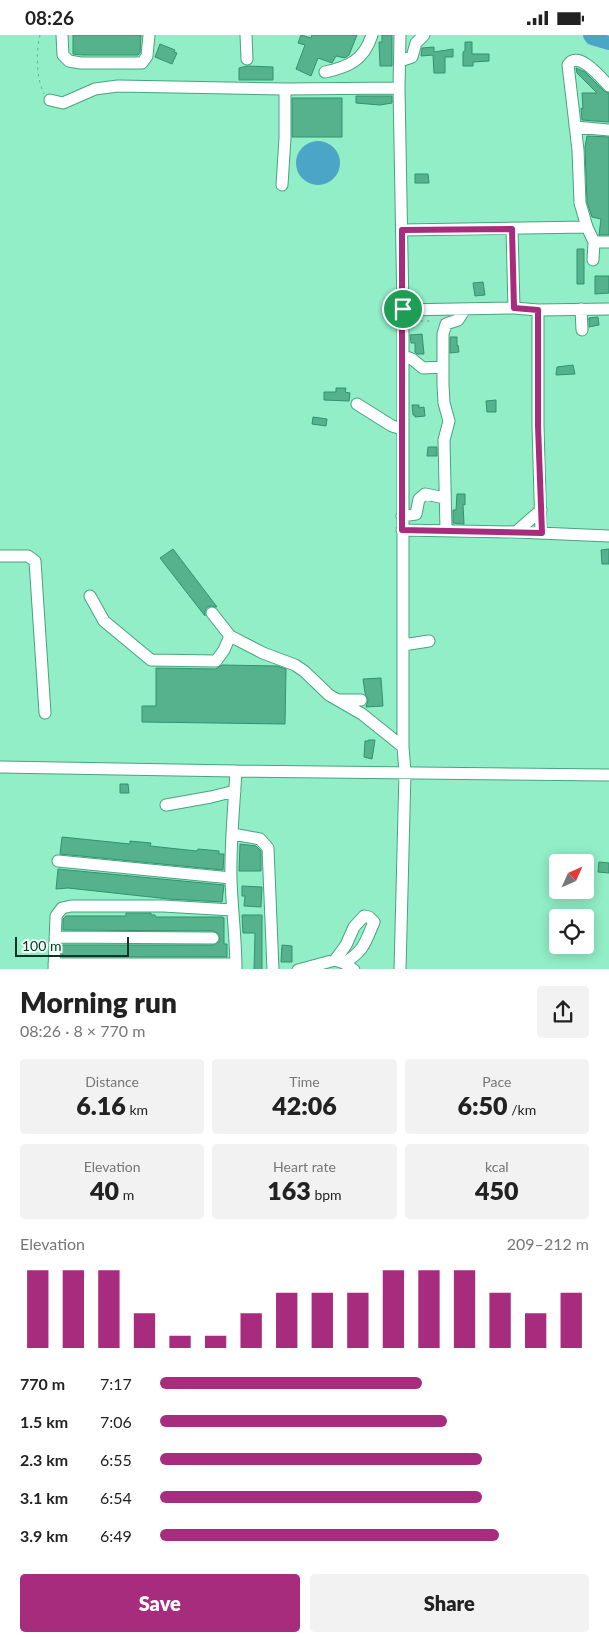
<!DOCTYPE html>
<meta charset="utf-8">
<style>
body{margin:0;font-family:Lato,sans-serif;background:#f2f2f2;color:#222;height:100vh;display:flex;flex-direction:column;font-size:19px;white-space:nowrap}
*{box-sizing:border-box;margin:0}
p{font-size:16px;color:#767676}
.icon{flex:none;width:28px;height:28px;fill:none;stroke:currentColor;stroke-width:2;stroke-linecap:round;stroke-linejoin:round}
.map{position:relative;height:934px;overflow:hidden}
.details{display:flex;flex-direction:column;background:#fff;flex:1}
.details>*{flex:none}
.needle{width:32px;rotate:45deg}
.controls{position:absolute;left:549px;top:819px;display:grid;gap:10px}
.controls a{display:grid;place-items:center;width:45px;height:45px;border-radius:5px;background:#fff;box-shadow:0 2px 12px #0003;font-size:25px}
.scale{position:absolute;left:15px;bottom:12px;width:114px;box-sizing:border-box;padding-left:5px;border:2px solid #0a3425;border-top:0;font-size:14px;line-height:18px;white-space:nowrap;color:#0a3425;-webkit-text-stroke:4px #ecfdf5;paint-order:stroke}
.pin{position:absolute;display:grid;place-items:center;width:42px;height:42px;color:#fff;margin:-21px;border:2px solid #fff;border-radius:50%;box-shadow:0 1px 5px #0007}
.round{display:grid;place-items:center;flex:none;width:52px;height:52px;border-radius:5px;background:#f2f2f2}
.overview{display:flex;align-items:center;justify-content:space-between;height:85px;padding:0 20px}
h1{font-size:28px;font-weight:800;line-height:38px}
.metrics{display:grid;grid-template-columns:repeat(3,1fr);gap:8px;height:85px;padding:5px 20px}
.metrics div{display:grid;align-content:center;border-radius:5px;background:#f2f2f2;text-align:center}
.metrics b{font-size:25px;font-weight:800}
.metrics small{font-size:14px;font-weight:400}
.metrics p{font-size:14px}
.chart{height:140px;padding:10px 20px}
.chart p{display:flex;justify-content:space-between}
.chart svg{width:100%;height:90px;margin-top:5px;stroke:#a82c7e;stroke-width:6}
.primary-button{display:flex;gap:10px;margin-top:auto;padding:10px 20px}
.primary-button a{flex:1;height:58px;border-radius:5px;background:#a82c7e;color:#fff;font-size:20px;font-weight:800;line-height:58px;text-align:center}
.primary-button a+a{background:#f2f2f2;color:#222}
ul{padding:0 20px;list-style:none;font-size:16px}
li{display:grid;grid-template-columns:80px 60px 1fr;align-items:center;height:38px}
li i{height:12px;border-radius:6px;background:#a82c7e}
.status{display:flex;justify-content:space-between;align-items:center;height:35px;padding:0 25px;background:#fff;direction:ltr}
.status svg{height:14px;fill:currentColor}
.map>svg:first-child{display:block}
</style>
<div class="status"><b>08:26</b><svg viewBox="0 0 49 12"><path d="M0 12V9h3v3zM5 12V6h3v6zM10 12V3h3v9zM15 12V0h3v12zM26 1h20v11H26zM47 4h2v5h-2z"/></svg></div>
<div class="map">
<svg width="609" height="935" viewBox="0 0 609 935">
<rect width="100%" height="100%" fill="#91eec6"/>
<path fill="#4ba5c6" d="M296 128a22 22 0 1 1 44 0a22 22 0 1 1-44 0Z"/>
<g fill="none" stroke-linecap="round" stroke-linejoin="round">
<path stroke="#4ba5c6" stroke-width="14" d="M590,0L592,3L609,8"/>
</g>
<path fill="#55b28c" stroke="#31926e" d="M73,0H141L140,18L138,20H82L73,19Z
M301,0L311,3L312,0H357L349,20L345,23L336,21L332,28L318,23L311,41L296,34L305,10L298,8Z
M382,0H392V31H380L379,7H382Z
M465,7H472V19H489V26L473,27V31H463V17L465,16Z
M160,9L175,15L174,17L177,18L172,29L155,22Z
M434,12V17L453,14V22H445V38H434L433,20L421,21L422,13Z
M247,31L273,32V45H239V33Z
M576,33L585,37L604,56L609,58V87L582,85L581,73L583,74L582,58H597L577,38Z
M356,61H392V68L380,70L356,68Z
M292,63H342V102H292Z
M587,101L609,102V200H599L601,184L592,182L587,167L585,112Z
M415,139H428L429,148H415Z
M577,214H584V249H577Z
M595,241H609V258L595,259Z
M483,247L485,260L475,261L473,248Z
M598,282L599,290L589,292V283Z
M422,299L424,319H417L415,317V308H411L410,300Z
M450,302H457V311L458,310L459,317L450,318Z
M573,330L575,339L556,340L557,332Z
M336,353H346L345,357L350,358L349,366L324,365V357H336Z
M496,365V377H487L486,366Z
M412,370H419V373L424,372L425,381L415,382V380H413Z
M313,382L327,384L326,391L312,389Z
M428,412H437V421H427Z
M457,459H465V470L463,469L464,489L453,488V475H456Z
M173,514L217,572L211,571L207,572L205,576V581L160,523Z
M609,514V529H602L601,515Z
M222,630L277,631L286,634L285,689L142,687V671H156V633L216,634Z
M381,643L383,671L366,672L368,665L365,658L363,644Z
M368,705H375L372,724L364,722L365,706H368Z
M120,749H128L129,758H120Z
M62,802L130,809V806L151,808L150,811L197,816L198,814L219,816V819H224L223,835L60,819Z
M240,809L256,811L261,816V836H239Z
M599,827L609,828V838L598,837Z
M58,834L224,850L222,867L169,864L68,853L56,854Z
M242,851L262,852L261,872L244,871L245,861H242Z
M126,878H151V880H155L156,882H222L224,883V909H227V922H62V910H213L220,906L219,899L213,896L63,895V884L66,881H126Z
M242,880H262V935H254L255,898H243Z
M282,910L292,911V927H281Z"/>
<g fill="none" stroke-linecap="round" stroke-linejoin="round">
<defs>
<path id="minor" d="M62,0L63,20L69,26L81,28H142L147,21L149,0
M246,0L247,24
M400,26L412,22L416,8L424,0
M325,37C349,32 364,25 372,0
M609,51C601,43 578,14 568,30L578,115L580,168L587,192L594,207H609
M50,65L63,68L95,54L118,51L285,54L399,53
M575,92L609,95
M282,150L285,103V54
M403,195L587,192
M593,225L594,207
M514,273L538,275V391L541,498
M581,274L582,295
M403,275L514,273L512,194
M538,275L609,274
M403,321L412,324L423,333L443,332
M357,369L392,391L402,394
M402,481L416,479L419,464L425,459L445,463
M402,495L516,497L609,501
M446,495L444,405L449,386L444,368L443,350V299L446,289L458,285L465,274
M516,497L541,475
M0,521H28L35,526L45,678
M90,561L104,586L151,625L216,626L224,615L230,601
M212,578L230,601L263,618L295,630L304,636L329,660L362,679L403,712
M403,610L429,606
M338,665H361
M0,732L236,736L609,740
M236,736C234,772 230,810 231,845C232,875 236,904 236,935
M166,770L211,762L235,756
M233,799L260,804L268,813L273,935
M58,826L231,843
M55,902L213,903
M335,925L346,910L354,892L364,881L369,882L374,887C365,908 364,916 344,928
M54,929H236
M54,935L56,881L62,873L71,871H163L232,875
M298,935L335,925L344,928L354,935
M400,935L405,737L403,712V275L399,53L400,0"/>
</defs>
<use href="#minor" stroke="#46a47f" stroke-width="13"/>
<path stroke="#63af8f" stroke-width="1" stroke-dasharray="2.5 4" stroke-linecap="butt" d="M40,0C36,18 36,42 44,59
M414,286H431"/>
<use href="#minor" stroke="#fff" stroke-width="11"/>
</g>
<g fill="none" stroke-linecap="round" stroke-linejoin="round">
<defs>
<path id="route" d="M512,194L514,273L538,275V391L542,498L402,495V195Z"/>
</defs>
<use href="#route" stroke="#fff" stroke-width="10"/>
<use href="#route" stroke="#a82c7e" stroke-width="6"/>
</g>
</svg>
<div class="controls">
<a><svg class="needle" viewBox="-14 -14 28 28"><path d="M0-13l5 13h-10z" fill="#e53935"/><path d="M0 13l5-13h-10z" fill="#767676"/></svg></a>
<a><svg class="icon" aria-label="locate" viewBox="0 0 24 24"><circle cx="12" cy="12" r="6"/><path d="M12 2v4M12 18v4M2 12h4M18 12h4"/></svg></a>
</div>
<div class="scale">100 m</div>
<div class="pin" style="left:403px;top:274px;background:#1e9e55"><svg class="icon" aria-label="arrive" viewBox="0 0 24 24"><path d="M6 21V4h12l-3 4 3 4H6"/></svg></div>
</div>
<section class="details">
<div class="overview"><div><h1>Morning run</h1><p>08:26 · 8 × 770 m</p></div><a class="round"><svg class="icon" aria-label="share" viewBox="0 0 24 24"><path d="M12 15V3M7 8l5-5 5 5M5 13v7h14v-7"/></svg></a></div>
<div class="metrics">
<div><p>Distance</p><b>6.16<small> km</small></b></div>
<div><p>Time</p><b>42:06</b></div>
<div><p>Pace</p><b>6:50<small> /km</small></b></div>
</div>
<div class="metrics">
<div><p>Elevation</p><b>40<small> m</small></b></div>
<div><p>Heart rate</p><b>163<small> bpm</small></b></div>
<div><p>kcal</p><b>450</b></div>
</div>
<div class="chart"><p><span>Elevation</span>209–212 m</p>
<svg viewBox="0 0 160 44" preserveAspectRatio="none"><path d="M5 44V6M15 44V6M25 44V6M35 44V27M45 44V38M55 44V38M65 44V27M75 44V17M85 44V17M95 44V17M105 44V6M115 44V6M125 44V6M135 44V17M145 44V27M155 44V17"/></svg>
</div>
<ul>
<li><b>770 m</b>7:17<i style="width:61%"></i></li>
<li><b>1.5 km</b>7:06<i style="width:67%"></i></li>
<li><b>2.3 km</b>6:55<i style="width:75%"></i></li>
<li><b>3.1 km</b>6:54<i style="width:75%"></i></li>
<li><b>3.9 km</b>6:49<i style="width:79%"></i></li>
</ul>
<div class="primary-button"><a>Save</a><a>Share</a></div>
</section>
